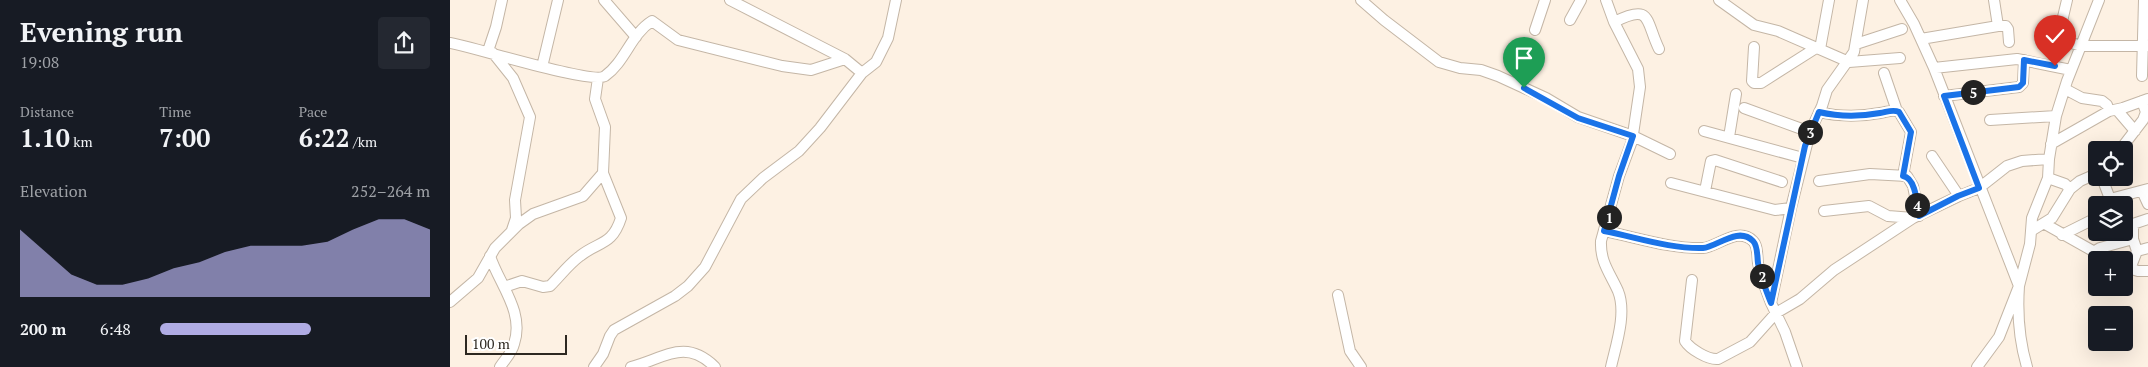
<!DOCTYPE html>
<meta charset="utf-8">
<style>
body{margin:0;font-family:"PT Serif",serif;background:#242831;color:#f1f3f6;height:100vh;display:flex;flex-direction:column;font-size:19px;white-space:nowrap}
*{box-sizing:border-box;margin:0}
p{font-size:16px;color:#9ea1a6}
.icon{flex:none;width:28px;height:28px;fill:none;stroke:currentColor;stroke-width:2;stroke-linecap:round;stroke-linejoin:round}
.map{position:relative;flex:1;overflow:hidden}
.details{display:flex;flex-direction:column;background:#171b24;width:450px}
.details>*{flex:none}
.fabs{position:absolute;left:1638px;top:141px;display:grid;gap:10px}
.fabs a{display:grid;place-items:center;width:45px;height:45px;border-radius:5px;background:#171b24;box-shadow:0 5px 20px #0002;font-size:25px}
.scale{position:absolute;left:15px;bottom:12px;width:102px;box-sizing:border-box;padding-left:5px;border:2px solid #2d2821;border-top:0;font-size:14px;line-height:18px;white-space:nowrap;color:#2d2821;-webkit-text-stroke:4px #fff;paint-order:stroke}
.pin{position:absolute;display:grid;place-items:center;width:42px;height:42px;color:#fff;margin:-51px -21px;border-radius:50% 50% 50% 0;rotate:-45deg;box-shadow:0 0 5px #0007}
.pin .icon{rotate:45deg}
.km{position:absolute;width:25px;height:25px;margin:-12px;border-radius:50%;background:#222;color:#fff;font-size:14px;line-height:25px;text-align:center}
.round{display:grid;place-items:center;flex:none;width:52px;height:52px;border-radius:5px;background:#242831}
.summary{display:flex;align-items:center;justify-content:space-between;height:85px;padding:0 20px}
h1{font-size:28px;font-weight:700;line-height:38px}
.figures{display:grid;grid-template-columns:repeat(3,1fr);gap:8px;height:85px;padding:5px 20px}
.figures div{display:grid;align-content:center}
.figures b{font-size:25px;font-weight:700}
.figures small{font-size:14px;font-weight:400}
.figures p{font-size:14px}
.chart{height:140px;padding:10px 20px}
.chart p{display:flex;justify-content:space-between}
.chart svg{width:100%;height:90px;margin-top:5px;fill:#afabe3;opacity:.7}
ul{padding:0 20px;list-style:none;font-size:16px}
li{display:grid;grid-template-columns:80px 60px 1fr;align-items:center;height:38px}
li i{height:12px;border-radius:6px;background:#afabe3}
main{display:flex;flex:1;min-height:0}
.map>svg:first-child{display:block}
</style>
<main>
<section class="details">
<div class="summary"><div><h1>Evening run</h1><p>19:08</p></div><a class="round"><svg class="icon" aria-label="share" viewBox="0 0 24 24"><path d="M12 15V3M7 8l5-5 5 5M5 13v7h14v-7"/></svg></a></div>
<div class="figures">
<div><p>Distance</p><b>1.10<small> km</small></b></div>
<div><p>Time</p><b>7:00</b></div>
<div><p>Pace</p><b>6:22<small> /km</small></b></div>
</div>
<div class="chart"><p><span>Elevation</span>252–264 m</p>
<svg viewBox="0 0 160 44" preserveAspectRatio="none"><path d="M0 44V11L10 22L20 33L30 38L40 38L50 35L60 30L70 27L80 22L90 19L100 19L110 19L120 17L130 11L140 6L150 6L160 11V44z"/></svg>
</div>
<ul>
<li><b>200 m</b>6:48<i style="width:56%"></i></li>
</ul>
</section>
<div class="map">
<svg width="1698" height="367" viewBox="0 0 1698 367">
<rect width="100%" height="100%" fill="#fdf1e3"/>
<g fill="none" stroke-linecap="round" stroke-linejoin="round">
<defs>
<path id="minor" d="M154,0L186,37
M280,0L395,59L412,73
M911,0L934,20L989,62L1010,68L1031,70L1048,76L1096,98L1128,117L1183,136L1220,154
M1156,0L1164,22L1188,69L1190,87L1182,141L1169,176L1151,241C1150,262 1160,273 1168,291C1177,313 1166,345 1161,367
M1269,0L1304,25L1328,31L1399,62L1450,58
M1450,0L1464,24L1484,68L1569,286C1567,315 1569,340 1577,367
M1544,0L1548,26
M1617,0L1609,34V38L1612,40L1631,46H1698
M1120,20L1131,0
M1164,22C1202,3 1195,20 1209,49
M1085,30L1095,0
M1471,39L1548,26H1556L1558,29L1559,42
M0,43C24,47 143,85 155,76C175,62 181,34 202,21L228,40L332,66L361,70L395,59
M1406,44L1452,29
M1304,47L1302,81L1304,83H1311L1366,48
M1370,49L1379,0
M38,51L46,27L52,0
M43,53L63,78L80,117L65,200L66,218L62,230
M92,67L108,0
M1484,68L1567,59L1621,70
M1434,73L1447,111
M1692,76L1694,0
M1615,89L1632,98L1652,101L1657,105L1659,111
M1494,96L1569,87L1573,83L1574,60
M1294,108L1360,132
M1667,110L1685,131
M1369,112C1390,117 1408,117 1430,113C1437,112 1443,109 1449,112L1461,132L1453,176
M1540,120L1606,116
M1254,131L1353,158
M1279,137L1286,94
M1601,144L1659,111L1673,108L1698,99
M1670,150L1693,120L1696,112L1692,101
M1482,156L1509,196
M1598,178L1615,184L1620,189
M1652,178L1662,204
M1369,181L1420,174L1457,176L1463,186L1469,216
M1221,183L1325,210L1341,208L1360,132L1372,106L1377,90L1404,52L1413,0
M1255,191L1261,161L1265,160L1332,182
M1692,191L1698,204
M1660,199L1698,189
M1341,208L1321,303L1335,332L1347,367
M1374,211L1419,206L1438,216L1463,218L1509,196L1529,188L1557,166L1572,161L1599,159
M1595,224L1659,260
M1154,231C1186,237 1220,249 1253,248C1267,247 1288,226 1303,241C1308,246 1307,256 1308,263C1310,276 1316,290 1321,303
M1581,231L1602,218L1620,189L1630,181L1646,174
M1612,235L1646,218
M1645,251L1650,248L1683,239V224L1698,219
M1687,251L1698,248
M40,256C49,284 75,312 64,344C62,353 55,359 50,367
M1675,267L1688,271H1698
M1680,269L1687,251L1683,239
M1242,280L1235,341C1240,349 1258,360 1268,359L1300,342L1326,313L1350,299L1384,270L1463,218
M54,287L72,281L93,287L100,286C110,276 119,264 130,256C149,241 162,246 171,218L153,173
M888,295L900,351L911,367
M0,302L28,278L45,248L69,224L83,214L133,196L153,173L155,127L145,99L148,78
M144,367L153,354L160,336L164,330L225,296L238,286L255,267L291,199L313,178L349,151L370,128L412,73L426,62L438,38L446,0
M181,367C215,358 235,338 265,367
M1527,367L1549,337L1569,286L1580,244L1582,218L1598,178L1599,159L1606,116L1617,81L1649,0"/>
</defs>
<use href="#minor" stroke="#c4b6a6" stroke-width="12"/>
<use href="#minor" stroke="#fff" stroke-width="10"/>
</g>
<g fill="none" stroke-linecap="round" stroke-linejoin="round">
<defs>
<path id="route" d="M1074,88L1128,118L1183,136L1169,176L1154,231C1186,237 1220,249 1253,248C1267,247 1288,226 1303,241C1308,246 1307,256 1308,263C1310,276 1316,290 1321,303L1355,146L1369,112C1390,117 1408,117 1430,113C1437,112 1443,109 1449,112L1461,132L1453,176C1466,178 1467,204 1469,216L1508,196L1529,188L1494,96L1569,87L1573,83L1574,60L1605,66"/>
</defs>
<use href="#route" stroke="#fff" stroke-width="10"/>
<use href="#route" stroke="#1a73e8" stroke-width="6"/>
</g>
</svg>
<div class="fabs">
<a><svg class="icon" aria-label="locate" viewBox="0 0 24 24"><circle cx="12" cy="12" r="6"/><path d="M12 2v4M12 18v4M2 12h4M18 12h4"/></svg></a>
<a><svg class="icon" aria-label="layers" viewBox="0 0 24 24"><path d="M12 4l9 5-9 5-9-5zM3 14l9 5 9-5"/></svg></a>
<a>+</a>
<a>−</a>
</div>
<div class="scale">100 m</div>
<div class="pin" style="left:1074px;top:88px;background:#1e9e55"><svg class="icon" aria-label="arrive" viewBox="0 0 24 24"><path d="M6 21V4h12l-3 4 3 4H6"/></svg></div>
<div class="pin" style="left:1605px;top:66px;background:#d93025"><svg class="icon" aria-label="check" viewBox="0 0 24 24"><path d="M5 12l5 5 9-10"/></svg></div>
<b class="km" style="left:1159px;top:217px">1</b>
<b class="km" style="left:1312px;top:276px">2</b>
<b class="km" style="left:1360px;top:132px">3</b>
<b class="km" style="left:1467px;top:205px">4</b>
<b class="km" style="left:1523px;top:92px">5</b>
</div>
</main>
